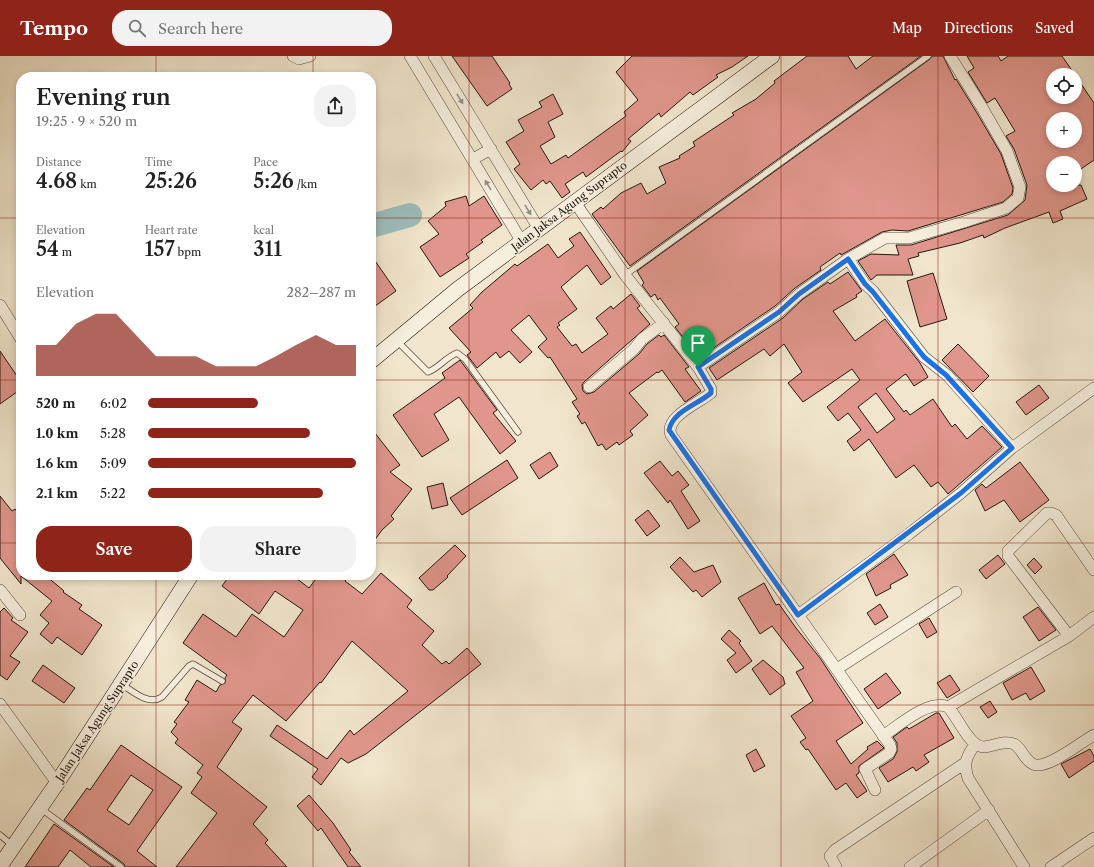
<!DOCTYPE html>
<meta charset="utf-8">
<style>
body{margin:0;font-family:"Libre Caslon Text",serif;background:#f2f2f2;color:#222;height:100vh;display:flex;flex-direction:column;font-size:15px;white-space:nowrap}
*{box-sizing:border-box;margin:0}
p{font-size:13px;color:#767676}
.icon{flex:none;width:22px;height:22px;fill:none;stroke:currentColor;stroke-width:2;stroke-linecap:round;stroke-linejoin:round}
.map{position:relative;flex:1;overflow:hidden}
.side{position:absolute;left:16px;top:16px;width:360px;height:508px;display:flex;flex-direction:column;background:#fff;border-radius:16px;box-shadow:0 2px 6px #0003}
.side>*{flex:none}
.controls{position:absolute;left:1046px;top:12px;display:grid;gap:8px}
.controls a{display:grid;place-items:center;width:36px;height:36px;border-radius:50%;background:#fff;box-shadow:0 2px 6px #0003;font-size:20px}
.pin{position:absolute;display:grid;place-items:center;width:34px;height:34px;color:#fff;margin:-41px -17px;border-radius:50% 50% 50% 0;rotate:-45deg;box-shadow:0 0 4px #0007}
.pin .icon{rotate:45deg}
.round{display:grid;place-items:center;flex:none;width:42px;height:42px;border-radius:16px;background:#f2f2f2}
.headline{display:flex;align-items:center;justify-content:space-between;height:68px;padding:0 20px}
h1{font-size:22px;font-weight:600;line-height:30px}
.figures{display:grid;grid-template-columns:repeat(3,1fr);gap:6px;height:68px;padding:4px 20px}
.figures div{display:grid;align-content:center}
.figures b{font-size:20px;font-weight:600}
.figures small{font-size:11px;font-weight:400}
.figures p{font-size:11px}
.chart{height:112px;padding:8px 20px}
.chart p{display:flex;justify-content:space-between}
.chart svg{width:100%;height:72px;margin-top:4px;fill:#8f2418;opacity:.7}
.action{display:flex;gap:8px;margin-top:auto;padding:8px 20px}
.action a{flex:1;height:46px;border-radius:16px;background:#8f2418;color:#fff;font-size:16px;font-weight:600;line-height:46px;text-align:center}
.action a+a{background:#f2f2f2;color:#222}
ul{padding:0 20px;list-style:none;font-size:13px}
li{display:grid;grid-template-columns:64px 48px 1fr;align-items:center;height:30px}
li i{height:10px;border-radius:5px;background:#8f2418}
header{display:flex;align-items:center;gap:24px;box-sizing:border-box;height:56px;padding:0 20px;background:#8f2418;color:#fff}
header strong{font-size:19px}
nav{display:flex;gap:22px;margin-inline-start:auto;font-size:14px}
.search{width:280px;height:36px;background:#f2f2f2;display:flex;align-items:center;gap:10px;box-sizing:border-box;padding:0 14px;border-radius:16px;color:#767676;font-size:15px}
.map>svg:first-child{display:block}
</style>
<header>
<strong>Tempo</strong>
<div class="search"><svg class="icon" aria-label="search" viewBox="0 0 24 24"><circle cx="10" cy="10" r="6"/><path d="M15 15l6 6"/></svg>Search here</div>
<nav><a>Map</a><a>Directions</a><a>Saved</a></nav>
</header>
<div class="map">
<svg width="1094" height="811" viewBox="0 0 1094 811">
<rect width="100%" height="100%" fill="#f1e6cd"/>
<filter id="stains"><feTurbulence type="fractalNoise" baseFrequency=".005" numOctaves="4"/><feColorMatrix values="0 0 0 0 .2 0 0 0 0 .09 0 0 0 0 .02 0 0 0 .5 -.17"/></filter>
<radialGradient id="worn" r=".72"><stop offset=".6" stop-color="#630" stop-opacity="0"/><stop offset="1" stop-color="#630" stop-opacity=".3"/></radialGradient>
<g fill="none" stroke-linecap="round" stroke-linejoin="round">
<path stroke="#9cbebd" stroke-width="24" d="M371,170L410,159"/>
</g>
<path fill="#e0968c" stroke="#271711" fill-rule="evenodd" d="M452,0H492L510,27L509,28L512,33L487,50Z
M632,0H748L732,11L716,19L718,21L693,39L690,36L661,61L659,57L628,83L631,85L622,96L621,95L586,121L583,116L565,128L570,136L562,142L550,125L546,128L543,124L531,134L514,113L520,108L506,86L524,75L518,64L542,51L539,46L553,38L563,58L548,66L555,81L540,90L551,108L566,99L568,102L626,60L624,56L638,44L616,16Z
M807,0H848L856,13L873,0H921L630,210L592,158L601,151L603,153L621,137L641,127L647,138L666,127L659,111L680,102L679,100L695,90L693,86L734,59L732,57L756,43L775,27L774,25Z
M932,0H943L955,24L956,23L977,57L1001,98L1013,132L1012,138L1003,146L908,175L892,174L882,176L841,199L840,197L820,211L821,214L795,232L775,250L699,302L675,271L679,268L660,242L658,244L655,238L651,241L642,229L644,227L637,215L930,3Z
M967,0H998L1001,5L1008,0H1062L1075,19H1053V41H1075V19L1094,47V104L1075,117V107H1053V129H1081L1087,143L1060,155L1063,163L1053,167L1049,156L1005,172L984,182L983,179L960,187L918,197L919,200L908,203L913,219H877L871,224L858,205L871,198L899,199L896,189H911L1008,159L1025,144L1027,129L1014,93L1006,80L1015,75L995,42L987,47L968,16L974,12ZM1053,63H1075V85H1053Z
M466,140L469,150L484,140L502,169L481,184L483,186L466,198L469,202L440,221L420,191L439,178L428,165L446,150L445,146Z
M580,176L611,221L601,229L587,209L561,231L577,253L558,267L560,269L557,271L572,290L576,288L582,297L608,278L596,262L611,250L613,253L631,238L640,250L637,252L650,268L584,326L582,329L583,335L587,338L594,336L639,298L647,288L659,279L661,281L664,279L689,311L685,313L701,335L685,346L662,314L658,317L657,316L629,337L648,359L630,375L633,379L619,389L617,386L606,394L602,388L598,390L585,366L582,368L577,360L580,358L572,346L577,343L550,301L548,302L538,291L547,283L529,259L511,274L532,296L520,307L509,295L500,302L496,296L477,312L467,299L471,296L449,272L473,252L470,249L482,236L515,208L517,210L548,188L558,202L574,190L569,183Z
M371,199L396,235L371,253Z
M848,216L862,235L856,239L857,241L833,255L855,285L885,263L920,307L928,321L914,330L906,318L904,319L886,333L904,356L906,354L910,359L933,343L952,371L955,368L967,383L982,370L1002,391L948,438L938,426L931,431L914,409L896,422L869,383L854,395L847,385L861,374L848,357L838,365L827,351L860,324L852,313L803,346L788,327L802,316L784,288L770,300L764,293L717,324L709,312L783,262L803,243L828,226L830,228ZM876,337L895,363L877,377L858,351Z
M933,217L947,263L920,271L907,225Z
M958,288L989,320L973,336L942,304Z
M0,295L21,326V333L0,348Z
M460,304L497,354L493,357L516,385L500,398L459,341L434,358L449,384L422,401L393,359L445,322L442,317Z
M1039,329L1049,342L1026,359L1016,346Z
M371,372L400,409L390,416L412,433L391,460L394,463L382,474L371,489Z
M550,396L558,410L539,423L530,409Z
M507,404L518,422L462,459L450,442Z
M660,405L672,420L678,415L689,429L681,435L700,465L688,473L670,444L668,447L644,417Z
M1020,406L1049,444L1020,466L1004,444L985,455L975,434L982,428L986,432Z
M443,427L448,449L432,453L427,431Z
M0,440L12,455L15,453L21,460V519H45L64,535L63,536L82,549L79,553L102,569L82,599L57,581L52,588L40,578L49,567L40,559L52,545L21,520V528L0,502Z
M648,454L660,470L647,480L635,464Z
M455,489L466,500L447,520L448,521L433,534H429L419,522Z
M894,498L908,519L890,529L891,532L876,540L866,518Z
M998,499L1005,508L986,523L979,514Z
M680,501L694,516L713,509L721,526L702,541L696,534L693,536L670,511Z
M1034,502L1042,511L1035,518L1027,509Z
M381,517L412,544L407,551L434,575L422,589L442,608L446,605L449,608L467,592L481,608L366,698L348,707L341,702L321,729L312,721L318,713L270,680L277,669L327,703L350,674L354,679L408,635L352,585L321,627L320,626L286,665L253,639L232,666L242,673L217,711L267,751L253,768L268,784L265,787L287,811H176L217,757L191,737L202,721L197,717L203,709L175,687L178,683L171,676L177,668L174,666L189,646L185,644L197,624L216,636L220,629L225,627V622L227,619L183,587L203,558L236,581L252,558L284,581L303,554L275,535L259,558L222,530L230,519H292L309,532L319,519H349L345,525L362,538Z
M764,527L776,549L779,548L796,572L820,602L863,667L836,685L851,708L868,693L867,691L877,685L884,692L859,710V717L856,719L867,735L857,742L846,727L836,734L808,693L806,694L800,686L806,682L791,660L813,645L796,616L804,612L772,570L760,578L738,542Z
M880,548L888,561L875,569L867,557Z
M1038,551L1056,574L1039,585L1023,561Z
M4,552L13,562L11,564L28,576L10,600L20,606L7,624L0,619V556Z
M929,562L937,576L927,582L919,568Z
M729,574L741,585L739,587L752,605L736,617L727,604L736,597L721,583Z
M763,604L783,621L785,628L770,639L752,613Z
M43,609L75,632L64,647L32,625Z
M1031,611L1045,635L1030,644L1026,637L1012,644L1003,627Z
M886,617L901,637L878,653L864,633Z
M950,619L960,634L947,642L937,627Z
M990,645L997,656L988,662L980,651Z
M936,657H939L954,682L924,699L929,706L916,715L913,711L888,726L879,712L893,703L897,696V687L893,681L907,671L909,673Z
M121,689L182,731L137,795L157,811H125L124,808L64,764L87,732L90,734ZM131,719L153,734L129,769L107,754Z
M756,693L765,710L754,716L746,699Z
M1090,693L1094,700V705L1069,722L1061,708Z
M309,739L333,767L351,794L349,796L361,811H348L321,772L318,775L297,750Z
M54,768L114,811H91L70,794L58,811H25Z"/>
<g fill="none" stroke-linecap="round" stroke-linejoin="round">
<defs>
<path id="lane" d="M625,219L928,0
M397,285L428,316C439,312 446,301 457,297L465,303L518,376
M121,628C133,635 148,650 162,641L189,610L193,608L222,625
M40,752L121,811
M0,779L12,789"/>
<path id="street" d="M293,0L299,3L310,0
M410,0L522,186
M434,0L539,173
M473,103L491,93
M574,145L625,219L698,311L711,333V337C699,347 664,361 671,379L890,689L891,693L889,697L865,713L875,734
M848,203L865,228L873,235L924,301L947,319L1012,392
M0,249L21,283
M698,311L779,256L799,238L848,203L885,182H909L964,166L1006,152L1018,142L1020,131L1007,95L983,53L950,0
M589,331L634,293L642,283L664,267
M0,534L20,559
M798,559L909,478L961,437L1012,392L1094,332
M1069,580L1008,500V495L1047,457H1051L1056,459L1094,514
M837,613L956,536
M0,648L57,727
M948,651C958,661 969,691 984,691C994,690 1005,684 1014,688C1022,692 1024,704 1033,708C1046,715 1081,686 1094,679
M883,680C898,670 930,642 948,651L1069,580L1094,561
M975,688C967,700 963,707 968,722L1024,811
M836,811L830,800L835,794L965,707
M910,811L989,754
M1051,811L1094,782"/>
<path id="secondary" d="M371,305L458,233L772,0
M0,810L57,727L191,519"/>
</defs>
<use href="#lane" stroke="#5a4b40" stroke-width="7"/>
<use href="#street" stroke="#5a4b40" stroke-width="12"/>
<use href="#secondary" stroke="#271711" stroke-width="16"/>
<use href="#lane" stroke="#f6efde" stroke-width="5.5"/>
<use href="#street" stroke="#f6efde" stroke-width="11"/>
<use href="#secondary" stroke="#f6efde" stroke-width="15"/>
</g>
<defs><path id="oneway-solid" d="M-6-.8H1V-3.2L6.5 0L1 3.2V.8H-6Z"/></defs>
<g fill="#998e82">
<use href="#oneway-solid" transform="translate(460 43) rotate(59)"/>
<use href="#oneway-solid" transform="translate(488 129) rotate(-121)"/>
<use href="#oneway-solid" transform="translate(528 154) rotate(59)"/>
</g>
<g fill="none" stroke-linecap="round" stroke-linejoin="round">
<defs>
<path id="route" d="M848,203L865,228L873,236L924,301L946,319L1012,392L961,437L798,559L669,374C673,355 697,349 711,337V333L698,311L779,256L799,238Z"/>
</defs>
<use href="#route" stroke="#fff" stroke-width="8"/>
<use href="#route" stroke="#1a73e8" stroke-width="5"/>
</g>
<path fill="none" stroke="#8f2418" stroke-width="1" stroke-opacity="0.55" d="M156,0V21M313,0V21M469,0V811M625,0V811M781,0V811M938,0V811M0,162H21M371,162H1094M0,324H21M371,324H1094M0,487H21M371,487H1094M156,519V811M313,519V811M0,649H1094"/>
<g text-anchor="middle" stroke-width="3" stroke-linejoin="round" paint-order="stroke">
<g font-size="11" fill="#271711" stroke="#f6efde">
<text transform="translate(569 150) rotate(-37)" y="4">Jalan Jaksa Agung Suprapto</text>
<text transform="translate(97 665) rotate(-57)" y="4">Jalan Jaksa Agung Suprapto</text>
</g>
</g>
<rect width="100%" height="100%" filter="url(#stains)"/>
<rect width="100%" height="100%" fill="url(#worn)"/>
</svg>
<div class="controls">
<a><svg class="icon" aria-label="locate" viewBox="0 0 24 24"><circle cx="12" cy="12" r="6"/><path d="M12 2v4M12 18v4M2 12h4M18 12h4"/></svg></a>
<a>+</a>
<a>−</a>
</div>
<div class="pin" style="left:698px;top:311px;background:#1e9e55"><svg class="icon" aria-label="arrive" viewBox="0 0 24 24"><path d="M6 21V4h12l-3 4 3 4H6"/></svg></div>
<section class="side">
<div class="headline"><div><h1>Evening run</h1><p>19:25 · 9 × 520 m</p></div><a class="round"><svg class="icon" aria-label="share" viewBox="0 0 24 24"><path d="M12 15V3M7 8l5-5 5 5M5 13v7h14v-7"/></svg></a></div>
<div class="figures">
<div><p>Distance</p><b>4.68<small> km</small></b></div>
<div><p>Time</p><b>25:26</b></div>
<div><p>Pace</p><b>5:26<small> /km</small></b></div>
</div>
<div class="figures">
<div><p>Elevation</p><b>54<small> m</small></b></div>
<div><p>Heart rate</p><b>157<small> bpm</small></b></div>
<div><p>kcal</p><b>311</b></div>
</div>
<div class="chart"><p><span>Elevation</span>282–287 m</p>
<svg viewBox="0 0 160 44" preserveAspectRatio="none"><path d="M0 44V25L10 25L20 12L30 6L40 6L50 19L60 32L70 32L80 32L90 38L100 38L110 38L120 32L130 25L140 19L150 25L160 25V44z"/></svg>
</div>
<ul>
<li><b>520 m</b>6:02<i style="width:53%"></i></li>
<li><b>1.0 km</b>5:28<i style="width:78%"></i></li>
<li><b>1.6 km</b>5:09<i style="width:100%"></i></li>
<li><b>2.1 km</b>5:22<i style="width:84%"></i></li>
</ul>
<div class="action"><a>Save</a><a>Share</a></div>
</section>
</div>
